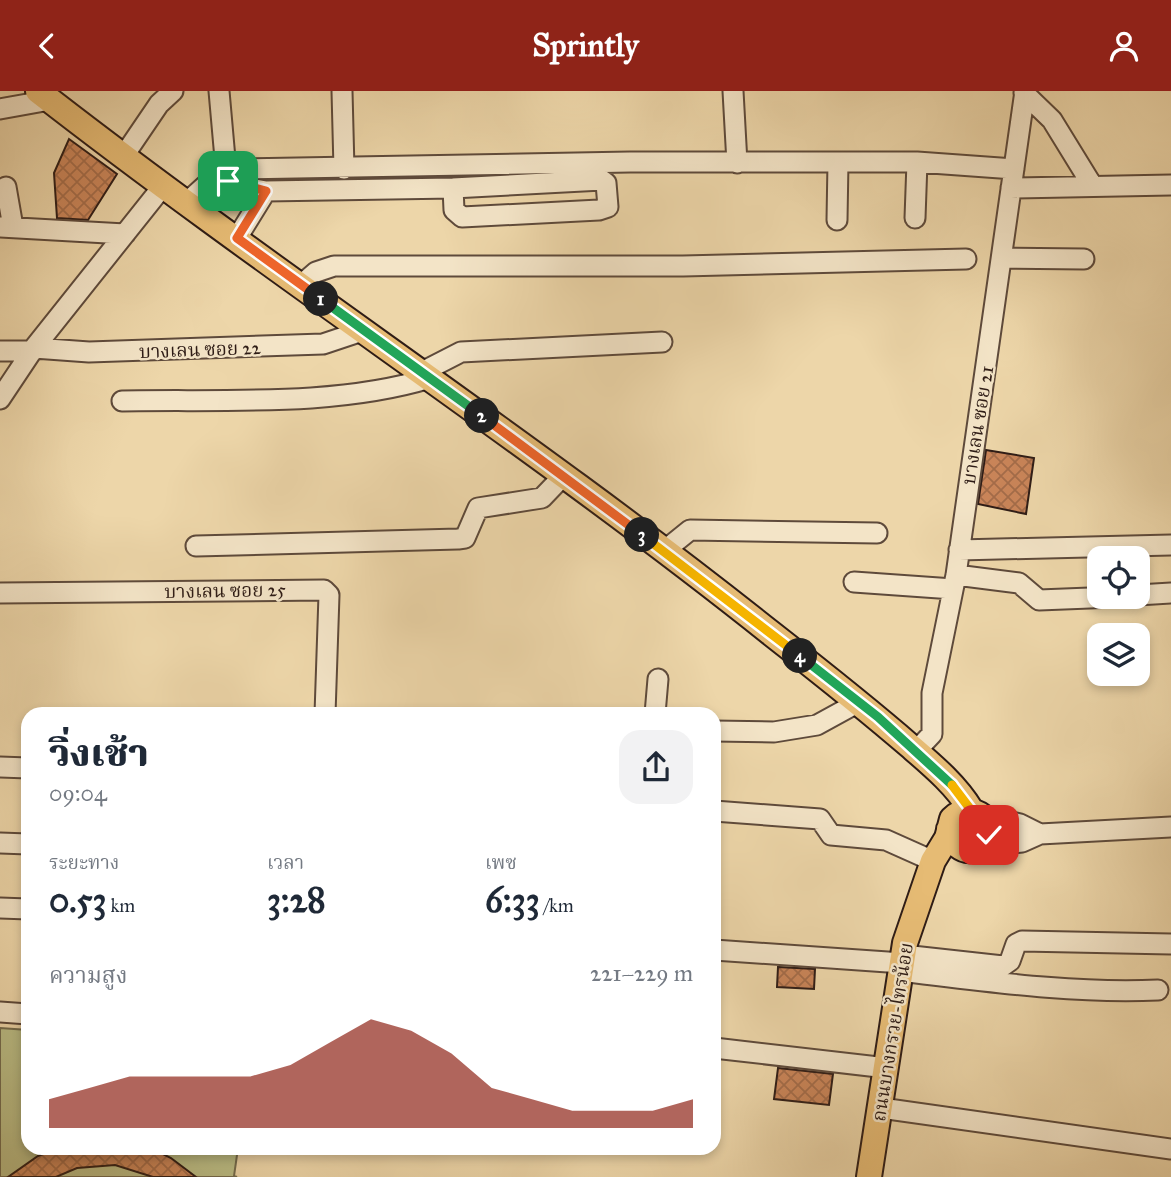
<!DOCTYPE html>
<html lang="th">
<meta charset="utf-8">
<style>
body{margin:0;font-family:"IM FELL Great Primer","Noto Serif Thai",serif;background:#f2f2f3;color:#1f2937;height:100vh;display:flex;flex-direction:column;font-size:26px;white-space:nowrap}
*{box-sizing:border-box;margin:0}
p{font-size:23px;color:#747a83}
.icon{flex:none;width:38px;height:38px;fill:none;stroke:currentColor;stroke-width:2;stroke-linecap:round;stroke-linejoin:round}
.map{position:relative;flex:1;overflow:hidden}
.panel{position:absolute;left:21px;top:616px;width:700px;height:448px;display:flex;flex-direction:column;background:#fff;border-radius:21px;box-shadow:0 4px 10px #0003}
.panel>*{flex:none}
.fabs{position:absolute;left:1087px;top:455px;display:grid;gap:14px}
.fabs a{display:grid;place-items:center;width:63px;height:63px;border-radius:14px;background:#fff;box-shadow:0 4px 10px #0003;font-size:35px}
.pin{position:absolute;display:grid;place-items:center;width:60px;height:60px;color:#fff;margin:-30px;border-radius:14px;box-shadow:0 4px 10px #0006}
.km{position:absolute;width:35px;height:35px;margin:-18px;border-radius:50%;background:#222;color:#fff;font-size:19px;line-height:35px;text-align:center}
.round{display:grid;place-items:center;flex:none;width:74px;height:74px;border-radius:21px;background:#f2f2f3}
.summary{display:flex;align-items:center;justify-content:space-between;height:119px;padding:0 28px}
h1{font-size:38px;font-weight:800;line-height:52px}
.figures{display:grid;grid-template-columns:repeat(3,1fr);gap:10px;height:119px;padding:7px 28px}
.figures div{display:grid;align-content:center}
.figures b{font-size:35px;font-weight:800}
.figures small{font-size:19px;font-weight:400}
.figures p{font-size:19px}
.chart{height:196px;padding:14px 28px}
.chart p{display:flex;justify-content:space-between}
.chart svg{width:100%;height:126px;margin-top:7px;fill:#8f2418;opacity:.7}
header{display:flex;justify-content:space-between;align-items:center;height:91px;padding:0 28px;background:#8f2418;color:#fff;font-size:32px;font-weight:800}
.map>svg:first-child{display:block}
</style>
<header><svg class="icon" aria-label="back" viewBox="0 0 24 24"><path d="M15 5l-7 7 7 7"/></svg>Sprintly<svg class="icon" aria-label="person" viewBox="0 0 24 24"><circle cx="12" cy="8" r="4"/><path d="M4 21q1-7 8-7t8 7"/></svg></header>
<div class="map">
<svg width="1171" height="1086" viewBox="0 0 1171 1086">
<defs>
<pattern id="building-cross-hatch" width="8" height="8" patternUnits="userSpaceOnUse" patternTransform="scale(1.75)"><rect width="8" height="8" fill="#ca8559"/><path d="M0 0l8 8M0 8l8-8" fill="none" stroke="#a46c49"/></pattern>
</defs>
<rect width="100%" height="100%" fill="#edd6a9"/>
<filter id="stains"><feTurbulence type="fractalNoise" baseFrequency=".00286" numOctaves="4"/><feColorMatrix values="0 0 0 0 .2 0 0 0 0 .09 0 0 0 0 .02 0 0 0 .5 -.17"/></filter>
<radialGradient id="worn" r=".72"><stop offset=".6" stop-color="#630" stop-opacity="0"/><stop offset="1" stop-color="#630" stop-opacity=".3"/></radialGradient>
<path fill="#babd86" stroke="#746c4e" stroke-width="2" d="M0,937L28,939V1057H238L234,1085L237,1086H0Z"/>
<path fill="url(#building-cross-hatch)" stroke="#2e1c16" stroke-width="2" d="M69,48L117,83L88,129L57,127L54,82Z
M986,359L1034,367L1026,423L978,413Z
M778,876L815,878L814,898L777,896Z
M778,977L833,983L829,1014L774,1008Z
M58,1057H151L171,1067L196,1086H153L115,1074L77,1077L56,1086H8L38,1065Z"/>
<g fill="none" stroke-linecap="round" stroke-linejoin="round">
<defs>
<path id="minor" d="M219,0L226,79
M342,0L344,78
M733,0L737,72
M1024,2L1052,29L1092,94
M0,18L50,9
M123,66L159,13L173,0
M217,84L238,95L266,100L453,97L602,89L606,92L608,116L599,119L462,126L454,119L453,97
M6,96L13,136
M1011,97L1171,94
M187,111L217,84L238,78L630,71H917L1014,78
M915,127L917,71
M837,129L838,71
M0,136L125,143
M237,147L266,100
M1002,167L1084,168
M301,194L316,181L334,175H683L966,168
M34,257L89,261L323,253L365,239
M0,260H33
M422,281L461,261L662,251
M0,308L34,257L163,95
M122,310C222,308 335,316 430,287
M196,455L458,448L465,447L478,417L542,407L563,385
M959,459L1171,454
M664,460L690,439L877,442
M956,484L1019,492L1039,509L1115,506
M854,491L953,498
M0,502L324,499L329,504L325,623
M1138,504L1171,502
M655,623L658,588
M714,640L774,641L817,634L859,611
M916,660L932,643V602L956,484L1025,0
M0,676L28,677
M714,720L820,728L831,744L886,749L933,770
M981,724L1020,733L1040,743
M0,752L28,753
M983,755L1022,751L1040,743L1171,736
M0,817L28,818
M714,859L902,872
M903,864L1003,875L1010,870L1016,853L1022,850L1171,853
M900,880C985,890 1073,903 1158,899
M0,921L28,923
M714,957L887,977
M881,1017L1171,1058"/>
<path id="major" d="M38,0C278,187 534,353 772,543C818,579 865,616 910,655C932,674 956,694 971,719
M869,1086L905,852L933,770L947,747L952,728C965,715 977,719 989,731C991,764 956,770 949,738"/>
</defs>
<use href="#minor" stroke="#5e4a3b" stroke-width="23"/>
<use href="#major" stroke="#2e1c16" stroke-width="28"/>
<use href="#minor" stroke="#f3e4c7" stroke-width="19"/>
<use href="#major" stroke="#e6bb74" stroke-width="24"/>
</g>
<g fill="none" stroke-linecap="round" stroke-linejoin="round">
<defs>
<path id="split-1" d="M228,90L266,100L237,147L321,208"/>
<path id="split-2" d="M321,208L482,325"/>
<path id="split-3" d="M482,325L642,444"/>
<path id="split-4" d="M642,444L800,565"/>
<path id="split-5" d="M800,565L878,626L952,694"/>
<path id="split-6" d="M952,694L971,719L989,732V744"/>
</defs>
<use href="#split-1" stroke="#fff" stroke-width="14"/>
<use href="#split-2" stroke="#fff" stroke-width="14"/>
<use href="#split-3" stroke="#fff" stroke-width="14"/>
<use href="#split-4" stroke="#fff" stroke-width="14"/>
<use href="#split-5" stroke="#fff" stroke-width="14"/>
<use href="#split-6" stroke="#fff" stroke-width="14"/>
<use href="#split-1" stroke="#f0652b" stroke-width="9"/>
<use href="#split-2" stroke="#22a559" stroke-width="9"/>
<use href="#split-3" stroke="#f0652b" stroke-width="9"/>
<use href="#split-4" stroke="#f5b400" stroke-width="9"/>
<use href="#split-5" stroke="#22a559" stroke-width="9"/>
<use href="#split-6" stroke="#f5b400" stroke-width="9"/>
</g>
<g text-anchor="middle" stroke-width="5" stroke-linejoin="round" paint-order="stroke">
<g font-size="19" fill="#2e1c16" stroke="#f3e4c7">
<text transform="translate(200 258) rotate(-2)" y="7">บางเลน ซอย 22</text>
<text transform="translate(977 334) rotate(-81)" y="7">บางเลน ซอย 21</text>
<text transform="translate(225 499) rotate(-1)" y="7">บางเลน ซอย 25</text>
<text transform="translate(892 941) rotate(-81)" y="7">ถนนบางกรวย-ไทรน้อย</text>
</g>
</g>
<rect width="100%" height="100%" filter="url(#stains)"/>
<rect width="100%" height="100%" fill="url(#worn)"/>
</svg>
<div class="fabs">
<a><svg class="icon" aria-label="locate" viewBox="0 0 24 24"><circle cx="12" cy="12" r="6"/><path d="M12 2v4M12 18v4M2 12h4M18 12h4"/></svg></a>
<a><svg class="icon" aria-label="layers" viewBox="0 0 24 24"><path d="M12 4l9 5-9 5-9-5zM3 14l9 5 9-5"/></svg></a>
</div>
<div class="pin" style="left:228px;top:90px;background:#1e9e55"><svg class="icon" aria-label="arrive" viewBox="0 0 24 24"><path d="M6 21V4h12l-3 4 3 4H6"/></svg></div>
<div class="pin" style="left:989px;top:744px;background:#d93025"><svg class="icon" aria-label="check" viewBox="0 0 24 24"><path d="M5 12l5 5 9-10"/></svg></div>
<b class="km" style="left:321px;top:208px">1</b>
<b class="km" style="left:482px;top:325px">2</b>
<b class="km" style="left:642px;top:444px">3</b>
<b class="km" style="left:800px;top:565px">4</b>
<section class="panel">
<div class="summary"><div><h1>วิ่งเช้า</h1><p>09:04</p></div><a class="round"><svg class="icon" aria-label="share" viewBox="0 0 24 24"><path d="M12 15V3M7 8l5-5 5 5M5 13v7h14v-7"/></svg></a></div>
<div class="figures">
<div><p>ระยะทาง</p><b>0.53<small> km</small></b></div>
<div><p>เวลา</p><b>3:28</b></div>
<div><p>เพซ</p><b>6:33<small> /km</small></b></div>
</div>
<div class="chart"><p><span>ความสูง</span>221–229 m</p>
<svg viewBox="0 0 160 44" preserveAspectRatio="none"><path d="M0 44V34L10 30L20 26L30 26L40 26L50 26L60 22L70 14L80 6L90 10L100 18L110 30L120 34L130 38L140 38L150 38L160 34V44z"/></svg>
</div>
</section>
</div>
